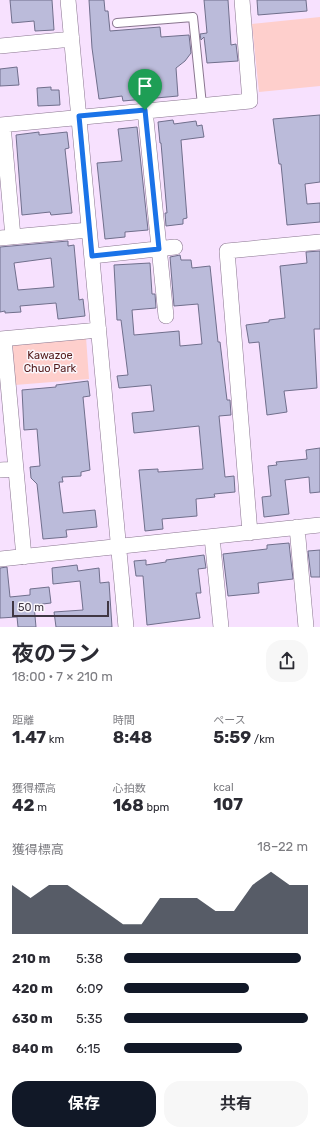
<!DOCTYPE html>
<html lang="ja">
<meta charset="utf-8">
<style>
body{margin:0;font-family:Rubik,"Noto Sans JP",sans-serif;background:#f7f7f7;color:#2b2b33;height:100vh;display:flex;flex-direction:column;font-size:15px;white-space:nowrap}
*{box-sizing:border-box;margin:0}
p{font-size:13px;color:#7c7c81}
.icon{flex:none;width:22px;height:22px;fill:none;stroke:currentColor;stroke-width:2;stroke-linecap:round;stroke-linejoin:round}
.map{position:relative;height:627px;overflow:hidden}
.side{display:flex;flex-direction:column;background:#fff;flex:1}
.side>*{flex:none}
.scale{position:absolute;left:12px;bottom:10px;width:97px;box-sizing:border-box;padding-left:4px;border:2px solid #403743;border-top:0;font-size:11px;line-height:14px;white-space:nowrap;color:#403743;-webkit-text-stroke:3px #faf6fb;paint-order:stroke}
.pin{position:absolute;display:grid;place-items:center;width:34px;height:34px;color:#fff;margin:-41px -17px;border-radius:50% 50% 50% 0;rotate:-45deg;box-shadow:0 0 4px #0007}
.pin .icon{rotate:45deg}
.round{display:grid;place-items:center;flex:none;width:42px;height:42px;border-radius:16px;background:#f7f7f7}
.overview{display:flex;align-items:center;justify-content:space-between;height:68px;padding:0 12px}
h1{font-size:22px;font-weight:700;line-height:30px}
.stats{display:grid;grid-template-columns:repeat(3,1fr);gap:6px;height:68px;padding:4px 12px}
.stats div{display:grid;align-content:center}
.stats b{font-size:17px;font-weight:700}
.stats small{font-size:11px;font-weight:400}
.stats p{font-size:11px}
.chart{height:112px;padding:8px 12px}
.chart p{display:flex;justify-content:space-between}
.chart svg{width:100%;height:72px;margin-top:4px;fill:#111827;opacity:.7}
.button{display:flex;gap:8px;margin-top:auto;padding:8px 12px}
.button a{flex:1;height:46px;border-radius:16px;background:#111827;color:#fff;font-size:16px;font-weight:700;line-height:46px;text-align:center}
.button a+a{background:#f7f7f7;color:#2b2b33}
ul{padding:0 12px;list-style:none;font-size:13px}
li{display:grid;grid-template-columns:64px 48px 1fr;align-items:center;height:30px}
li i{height:10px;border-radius:5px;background:#111827}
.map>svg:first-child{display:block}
</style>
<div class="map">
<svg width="320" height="627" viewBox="0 0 320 627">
<rect width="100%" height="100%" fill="#f7e1fe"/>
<path fill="#fecfcc" d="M320,17V86L259,92L252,24Z
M86,337L89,379L15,385L12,344Z"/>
<path fill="#bbbbda" stroke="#706f8c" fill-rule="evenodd" d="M10,0H52L54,30L35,31L34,21L12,23Z
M89,0H104L105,11H108L110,31L160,27L161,37L189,35L191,53L185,61L176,68L178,96L123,101L122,96L99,99L92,48Z
M204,0H228L231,45L236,44L238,61L207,63L204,37L201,40L200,34L207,33Z
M257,0H306L307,11L258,15Z
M17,67L19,85L0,86V69Z
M51,87V90H59L60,105L38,106L37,88Z
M320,115V182L305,184L307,204L320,203V222L287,225L281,164H279L273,119Z
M173,120L174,124L196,121L197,126L202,125L204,137L181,140L187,218L183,219V224L166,226L165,213H167L161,143H160L158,122Z
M137,127L148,230L125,232V237L105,239L97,163L122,161L118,129Z
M39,132V135L67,132L69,148L65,149L72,213L51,215L50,212L22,215L16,135Z
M68,241V246L74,245L79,300L83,299L85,316L58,319L56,303L20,306L21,312L5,313V311L0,312V247ZM51,258L54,287L18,290L14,263Z
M320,251V329H314L317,388L284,391L287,412L267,415L259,342L249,343L246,325L269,322V320L285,318L280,266L307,263L306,252Z
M180,255L181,260H191L192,268L210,266L218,342H220L227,400H230L231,415L219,416L225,477L234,476L235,492L214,494L215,497L196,499L197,516L162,519L163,529L145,531L139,470L158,469V472L203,469L199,426L134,433L132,413L154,411L151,385L119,388L117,376L128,375L121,320H117L114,265L150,263L152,294H155L156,308L132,310L134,335L179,331L180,346L202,344L198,304L174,306L170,257Z
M88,381L90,396L83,397L90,470L81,472V476L62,477L63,482H59L63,513L95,510L97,527L66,530L67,537L43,539L37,484L31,478L30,467L40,466L37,429L24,430L22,390L56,387V385Z
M320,448V492L310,493L309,477L285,480L289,514L264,517L262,497L271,496L268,466L277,465L276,462L307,459L306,450Z
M289,543L293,579L258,583L259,593L228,596L223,554L267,549V545Z
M320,550V577H311L308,551Z
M204,555L206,568L198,569L201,593H196L200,618L147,625L143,576H136L134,561L146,560V565L166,562V560Z
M77,565L78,571L99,568L100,583L109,582L112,627H56L54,612L83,610L80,581L53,584L52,568Z
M7,567L10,597L30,595V589L49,587L51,603L34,605L36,627H18L17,617L0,618V568Z"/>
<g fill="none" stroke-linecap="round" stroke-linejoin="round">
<defs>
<path id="lane" d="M117,23L193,17L202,105"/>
<path id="street" d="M68,0L126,627
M0,46L72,39
M145,110L166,316
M0,125L250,101L242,0
M3,125L13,237
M0,238L89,230
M92,256L175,247
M0,339L99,330
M4,339L24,557
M0,470L16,469
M297,527L306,627
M250,533L227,251L320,242
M212,537L221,627
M0,559L320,525"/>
</defs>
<use href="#lane" stroke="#89758f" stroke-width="10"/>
<use href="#street" stroke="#89758f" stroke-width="16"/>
<use href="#lane" stroke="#fff" stroke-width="8"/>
<use href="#street" stroke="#fff" stroke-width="15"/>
</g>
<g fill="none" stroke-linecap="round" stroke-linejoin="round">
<defs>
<path id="route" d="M145,110L159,249L92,256L79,116Z"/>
</defs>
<use href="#route" stroke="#fff" stroke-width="8"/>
<use href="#route" stroke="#1a73e8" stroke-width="5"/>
</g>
<g text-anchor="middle" stroke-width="3" stroke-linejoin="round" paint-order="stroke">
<g font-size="11" fill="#541c1c" stroke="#faf6fb">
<text x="50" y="359">Kawazoe<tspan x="50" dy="13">Chuo Park</tspan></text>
</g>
</g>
</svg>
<div class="scale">50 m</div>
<div class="pin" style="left:145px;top:110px;background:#1e9e55"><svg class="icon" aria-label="arrive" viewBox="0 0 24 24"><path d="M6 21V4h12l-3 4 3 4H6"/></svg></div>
</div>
<section class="side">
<div class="overview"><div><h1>夜のラン</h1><p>18:00 · 7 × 210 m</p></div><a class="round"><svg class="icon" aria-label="share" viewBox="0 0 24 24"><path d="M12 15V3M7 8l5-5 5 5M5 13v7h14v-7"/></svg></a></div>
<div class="stats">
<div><p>距離</p><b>1.47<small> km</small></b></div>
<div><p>時間</p><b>8:48</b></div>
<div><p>ペース</p><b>5:59<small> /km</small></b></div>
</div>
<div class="stats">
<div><p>獲得標高</p><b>42<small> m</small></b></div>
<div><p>心拍数</p><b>168<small> bpm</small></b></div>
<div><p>kcal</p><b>107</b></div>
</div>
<div class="chart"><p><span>獲得標高</span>18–22 m</p>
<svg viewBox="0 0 160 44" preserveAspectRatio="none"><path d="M0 44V14L10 22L20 14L30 14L40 22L50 30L60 38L70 38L80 22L90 22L100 22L110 30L120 30L130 14L140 6L150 14L160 14V44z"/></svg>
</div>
<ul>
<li><b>210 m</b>5:38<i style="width:96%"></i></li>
<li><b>420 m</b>6:09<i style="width:68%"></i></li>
<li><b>630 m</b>5:35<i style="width:100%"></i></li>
<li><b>840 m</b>6:15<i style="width:64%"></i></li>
</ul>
<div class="button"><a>保存</a><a>共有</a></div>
</section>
